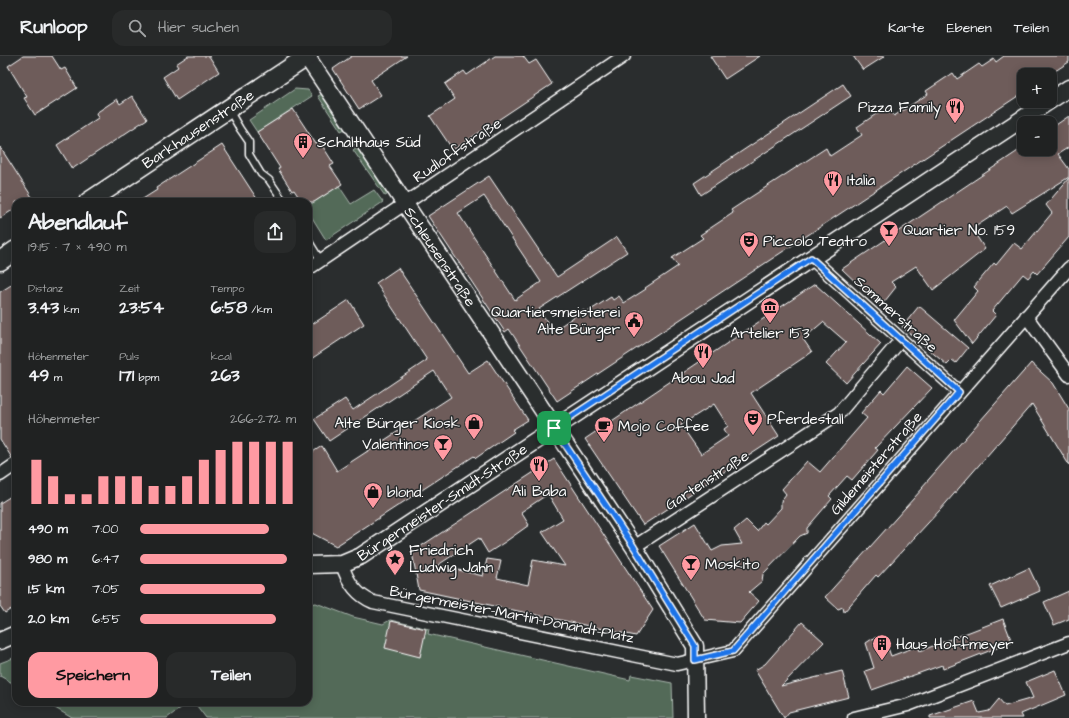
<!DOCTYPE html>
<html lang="de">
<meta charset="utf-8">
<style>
body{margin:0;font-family:"Architects Daughter",sans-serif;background:#282a2a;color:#f1f3f6;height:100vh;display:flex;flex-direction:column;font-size:15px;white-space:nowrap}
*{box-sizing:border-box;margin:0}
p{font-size:13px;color:#a2a4a5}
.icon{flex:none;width:22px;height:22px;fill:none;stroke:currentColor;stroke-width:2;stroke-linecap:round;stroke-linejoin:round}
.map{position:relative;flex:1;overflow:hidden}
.panel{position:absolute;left:12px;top:142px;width:300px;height:508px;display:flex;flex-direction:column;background:#202222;border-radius:12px;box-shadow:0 2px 10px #0003,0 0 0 1px #3d3f40}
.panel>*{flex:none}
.controls{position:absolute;left:1017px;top:12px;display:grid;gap:8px}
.controls a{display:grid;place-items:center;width:40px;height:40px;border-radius:8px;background:#202222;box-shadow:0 2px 10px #0003,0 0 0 1px #3d3f40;font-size:20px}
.pin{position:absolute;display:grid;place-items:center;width:34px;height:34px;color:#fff;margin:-17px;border-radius:8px;box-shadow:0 2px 6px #0006}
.round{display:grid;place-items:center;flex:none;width:42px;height:42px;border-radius:12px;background:#282a2a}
.headline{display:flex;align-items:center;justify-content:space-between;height:68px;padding:0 16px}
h1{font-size:22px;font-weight:800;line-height:30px}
.metrics{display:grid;grid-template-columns:repeat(3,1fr);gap:6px;height:68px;padding:4px 16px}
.metrics div{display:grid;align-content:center}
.metrics b{font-size:17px;font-weight:800}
.metrics small{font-size:11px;font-weight:400}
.metrics p{font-size:11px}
.chart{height:112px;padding:8px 16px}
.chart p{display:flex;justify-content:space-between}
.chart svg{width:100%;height:72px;margin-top:4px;stroke:#ff9aa2;stroke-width:6}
.primary-button{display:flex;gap:8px;margin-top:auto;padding:8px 16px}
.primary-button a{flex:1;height:46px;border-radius:12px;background:#ff9aa2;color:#111;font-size:16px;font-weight:800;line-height:46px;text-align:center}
.primary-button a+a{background:#282a2a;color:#f1f3f6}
ul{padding:0 16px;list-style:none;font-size:13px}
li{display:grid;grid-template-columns:64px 48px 1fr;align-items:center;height:30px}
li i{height:10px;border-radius:5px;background:#ff9aa2}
header{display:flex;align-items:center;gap:24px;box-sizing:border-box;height:56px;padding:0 20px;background:#202222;border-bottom:1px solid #3d3f40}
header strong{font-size:19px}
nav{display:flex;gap:22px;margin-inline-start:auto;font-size:14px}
.search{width:280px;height:36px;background:#282a2a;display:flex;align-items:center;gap:10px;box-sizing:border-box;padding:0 14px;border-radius:12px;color:#a2a4a5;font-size:15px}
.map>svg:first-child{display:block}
</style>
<header>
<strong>Runloop</strong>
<div class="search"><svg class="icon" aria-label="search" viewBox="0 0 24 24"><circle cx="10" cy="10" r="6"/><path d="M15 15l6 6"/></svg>Hier suchen</div>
<nav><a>Karte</a><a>Ebenen</a><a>Teilen</a></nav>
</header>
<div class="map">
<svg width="1069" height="662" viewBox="0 0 1069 662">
<rect width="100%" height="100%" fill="#2a2d2e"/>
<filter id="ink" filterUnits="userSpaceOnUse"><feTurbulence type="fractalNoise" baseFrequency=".025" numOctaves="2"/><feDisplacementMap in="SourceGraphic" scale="8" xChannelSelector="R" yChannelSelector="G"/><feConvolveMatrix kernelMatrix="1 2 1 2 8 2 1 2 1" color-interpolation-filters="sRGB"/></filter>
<g filter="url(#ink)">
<path fill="#526b59" stroke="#a8b5ac" d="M295,33L308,34L312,40L257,76L249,64Z
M322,38L345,73L341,75L318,40Z
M357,91L385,133L387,139L385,140L353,94Z
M339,130L351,148L374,134L383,146L326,184L308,155V150Z
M316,547L353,561L383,568L390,564L429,573L428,578L630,624L631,619L672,627L673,662H206L194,646H308V548Z
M16,601V629L0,620V607Z
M45,646H189L167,662H72Z"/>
<path fill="#6e5b5a" stroke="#fff" fill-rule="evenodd" d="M23,0H52L61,14L65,12L77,32L35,59L24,42L27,41L8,10Z
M188,0H209L219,16L177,44L163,21L178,11L176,8Z
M352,0H407L371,24L381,39L359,53L333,13Z
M495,0H523L529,8L536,4L552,28L453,94L430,60L455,43L445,28L464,15L467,19Z
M710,0H760L725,23Z
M853,0H885L863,14Z
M1004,0H1069V6L1049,19H1024V36L557,345L509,273L505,276L428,160L489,120L557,221L617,181L627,196L539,253L553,275L584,254L586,257L611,241L613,244L619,240L624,247L646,233L645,232L678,210L672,202L703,182L700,179L733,157L731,154L826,92L830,100L862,79L857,71L888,50L894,60L928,38L926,35L953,17L957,23L979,8L982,11L994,3L996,6ZM484,140L541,226L515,244L458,157Z
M843,28L851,40L701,139L694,127Z
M132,40L147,63L72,113L57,89L98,62L96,57L117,43L120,48Z
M293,53L316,88L320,86L334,108L330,110L342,128L314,146H302L294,134L292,135L278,113L280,112L257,76Z
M1069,60V91L1058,98L1069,113V121L1012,157L1007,150L972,173L985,193L933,234L916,210L891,226L896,231L881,250L842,213L1021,93H1050V73Z
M222,89L259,146H138L157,134L156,132Z
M0,91L32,141L25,146H16V152L0,162Z
M1069,122V181L1037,218L1034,215L1028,222L1023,218L992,255L996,259L972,288L954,264L978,235L974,231L994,207L996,209L1014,187L1022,193L1052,157L1046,149Z
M398,212L468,317L488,304L528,364L512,374L514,376L492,391L476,402L474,400L336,490L308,475V399L322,390L337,415L451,341L434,315L329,385L314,363L345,343L353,354L427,304L376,227Z
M16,226V401L12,402L0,383V236Z
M815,228L881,288L846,327L826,308L846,286L823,266L803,283L812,296L751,337L779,380L643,469L585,383ZM714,348L728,370L724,373L728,380L701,398L681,369Z
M349,244L364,268L308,305V271Z
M919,250L968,292L956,307L952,304L947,309L902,271Z
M1031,307L1053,327L1069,353V409L1032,348L940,454L878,521L876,519L844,556L843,551L838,553L825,541L923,432L922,431Z
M907,310L932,332L875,392L878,394L852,424L847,420L829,440L832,443L807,472V477L800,480L763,518L762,525L749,536L759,545L740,567L705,564L659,490L695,467L712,495L722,490L742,488L734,474L746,464L757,475L764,466L766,468L781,452V445L786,438L782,433L807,405L820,416L867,362L861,357L881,334L884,337Z
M554,403L653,554L636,580L419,534L412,496ZM548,438L563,463L542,476L565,510L533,504L528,529L497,522L501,505L487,503L483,520L438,509L479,482L488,497L505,486L529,469L521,456Z
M16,437V550L5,557L0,550V447Z
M1029,512L1040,535L1001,552L990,530Z
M1069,535V563L1054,569L1044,546Z
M1003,563L1012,586L943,613L942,609L872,634L865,615L874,612L866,587L872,583L878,581L885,584L891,600L918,590L920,595Z
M391,565L426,573L420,601L385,592Z
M802,566L824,586L781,630L842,615L849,641L789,656L784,662L755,614L765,608Z
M1055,614L1066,639L1021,658L1023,662H930V660L974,645L979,657L989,655L999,643L1005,650L1033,642L1026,626Z"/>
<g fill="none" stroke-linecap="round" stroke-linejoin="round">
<defs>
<path id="service" d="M229,54L240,73L249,86V98L261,118L269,124L284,146
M308,184L321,205"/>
<path id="minor" d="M811,202L959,336
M308,213L624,0
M1026,260L1069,319
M0,419L16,408
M634,491L839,357L900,285
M342,508C347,525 356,539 373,546L677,608L733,595L1069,212
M854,662L908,649L1069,587"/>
<g id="tertiary">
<path id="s1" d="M307,1L634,491L695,590L696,662"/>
<path id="s2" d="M308,509L342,508L361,500L1069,32"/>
<path d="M0,585L16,578"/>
</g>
<g id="secondary">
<path id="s3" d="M88,146L308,0"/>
<path d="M0,205L16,194"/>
</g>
</defs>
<use href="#service" stroke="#fff" stroke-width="9"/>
<use href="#minor" stroke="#fff" stroke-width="15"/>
<use href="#tertiary" stroke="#fff" stroke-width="19"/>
<use href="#secondary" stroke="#fff" stroke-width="21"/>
<use href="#service" stroke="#2a2d2e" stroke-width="6"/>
<use href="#minor" stroke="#2a2d2e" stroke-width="12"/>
<use href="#tertiary" stroke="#2a2d2e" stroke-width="16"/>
<use href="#secondary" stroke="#2a2d2e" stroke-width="18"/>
</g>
</g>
<g fill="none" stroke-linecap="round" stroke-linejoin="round" filter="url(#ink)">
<defs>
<path id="route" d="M811,202L959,336L733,595L695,604V590L634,491L554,372Z"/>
</defs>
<use href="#route" stroke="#fff" stroke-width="8"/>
<use href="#route" stroke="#1a73e8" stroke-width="5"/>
</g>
<defs>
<symbol id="restaurant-pin" viewBox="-11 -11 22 30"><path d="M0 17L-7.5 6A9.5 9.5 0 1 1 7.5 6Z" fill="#ff9aa2" stroke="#2a2d2e"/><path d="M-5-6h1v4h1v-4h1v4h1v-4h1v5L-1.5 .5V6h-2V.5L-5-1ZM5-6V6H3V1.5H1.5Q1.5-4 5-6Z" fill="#111"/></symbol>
<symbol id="building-pin" viewBox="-11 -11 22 30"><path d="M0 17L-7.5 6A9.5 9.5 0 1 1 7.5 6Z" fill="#ff9aa2" stroke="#2a2d2e"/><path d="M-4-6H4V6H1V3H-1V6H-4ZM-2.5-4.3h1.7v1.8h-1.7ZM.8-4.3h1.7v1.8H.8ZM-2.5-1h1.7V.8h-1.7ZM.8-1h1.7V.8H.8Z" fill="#111"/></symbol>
<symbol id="bar-pin" viewBox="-11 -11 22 30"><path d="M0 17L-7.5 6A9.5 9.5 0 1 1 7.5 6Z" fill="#ff9aa2" stroke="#2a2d2e"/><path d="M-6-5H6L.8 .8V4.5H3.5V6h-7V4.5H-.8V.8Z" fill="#111"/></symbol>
<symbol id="theatre-pin" viewBox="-11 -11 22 30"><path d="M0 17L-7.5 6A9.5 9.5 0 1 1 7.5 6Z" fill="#ff9aa2" stroke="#2a2d2e"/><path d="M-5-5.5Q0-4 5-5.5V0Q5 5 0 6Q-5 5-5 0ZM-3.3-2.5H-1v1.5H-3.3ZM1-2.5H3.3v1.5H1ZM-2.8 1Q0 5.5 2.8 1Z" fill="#111"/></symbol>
<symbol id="museum-pin" viewBox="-11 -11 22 30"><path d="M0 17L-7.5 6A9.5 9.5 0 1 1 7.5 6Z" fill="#ff9aa2" stroke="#2a2d2e"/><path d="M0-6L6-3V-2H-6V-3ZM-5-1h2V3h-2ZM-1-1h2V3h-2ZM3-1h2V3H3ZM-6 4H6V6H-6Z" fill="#111"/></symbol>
<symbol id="civic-pin" viewBox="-11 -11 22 30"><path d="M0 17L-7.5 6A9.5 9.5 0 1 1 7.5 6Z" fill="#ff9aa2" stroke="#2a2d2e"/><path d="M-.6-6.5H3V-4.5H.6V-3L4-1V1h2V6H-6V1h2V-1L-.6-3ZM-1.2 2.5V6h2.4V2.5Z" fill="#111"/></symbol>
<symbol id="shop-pin" viewBox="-11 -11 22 30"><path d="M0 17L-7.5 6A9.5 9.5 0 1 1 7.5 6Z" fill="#ff9aa2" stroke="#2a2d2e"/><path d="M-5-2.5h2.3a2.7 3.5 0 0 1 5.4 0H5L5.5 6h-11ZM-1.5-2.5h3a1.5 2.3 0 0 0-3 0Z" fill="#111"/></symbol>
<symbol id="cafe-pin" viewBox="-11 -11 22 30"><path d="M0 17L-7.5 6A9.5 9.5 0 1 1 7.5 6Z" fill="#ff9aa2" stroke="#2a2d2e"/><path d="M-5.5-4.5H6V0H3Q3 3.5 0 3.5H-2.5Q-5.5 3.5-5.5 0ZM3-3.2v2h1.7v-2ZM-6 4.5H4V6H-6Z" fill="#111"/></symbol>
<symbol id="sight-pin" viewBox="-11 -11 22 30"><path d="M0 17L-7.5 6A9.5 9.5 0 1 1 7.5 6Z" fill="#ff9aa2" stroke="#2a2d2e"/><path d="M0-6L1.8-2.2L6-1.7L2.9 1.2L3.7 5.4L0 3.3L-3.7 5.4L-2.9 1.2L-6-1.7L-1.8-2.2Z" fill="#111"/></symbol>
</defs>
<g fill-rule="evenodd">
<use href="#restaurant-pin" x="944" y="40" width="22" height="30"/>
<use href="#building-pin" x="292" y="75" width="22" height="30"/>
<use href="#restaurant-pin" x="822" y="113" width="22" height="30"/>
<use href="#bar-pin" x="878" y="163" width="22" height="30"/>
<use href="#theatre-pin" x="738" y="174" width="22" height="30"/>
<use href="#museum-pin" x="759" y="240" width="22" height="30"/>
<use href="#civic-pin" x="623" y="254" width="22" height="30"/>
<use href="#restaurant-pin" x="692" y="285" width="22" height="30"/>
<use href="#theatre-pin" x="742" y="352" width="22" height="30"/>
<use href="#shop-pin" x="463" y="356" width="22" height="30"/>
<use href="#cafe-pin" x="593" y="359" width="22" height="30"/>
<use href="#bar-pin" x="432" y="377" width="22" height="30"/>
<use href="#restaurant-pin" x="528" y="398" width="22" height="30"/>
<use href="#shop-pin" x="362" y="425" width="22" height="30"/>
<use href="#sight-pin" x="384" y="492" width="22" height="30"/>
<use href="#bar-pin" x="680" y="497" width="22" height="30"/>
<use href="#building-pin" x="871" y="577" width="22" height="30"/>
</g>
<g text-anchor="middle" stroke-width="3" stroke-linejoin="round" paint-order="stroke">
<g font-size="15" fill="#fff" stroke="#2a2d2e" text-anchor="start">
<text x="941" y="56" text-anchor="end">Pizza Family</text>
<text x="317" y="91">Schalthaus Süd</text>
<text x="847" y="129">Italia</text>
<text x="903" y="179">Quartier No. 159</text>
<text x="763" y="190">Piccolo Teatro</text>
<text x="620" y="261" text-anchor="end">Quartiersmeisterei<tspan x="620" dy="17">Alte Bürger</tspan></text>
<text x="770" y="282" text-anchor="middle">Artelier 153</text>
<text x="703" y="327" text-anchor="middle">Abou Jad</text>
<text x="767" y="368">Pferdestall</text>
<text x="460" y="372" text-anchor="end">Alte Bürger Kiosk</text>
<text x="618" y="375">Mojo Coffee</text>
<text x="429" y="393" text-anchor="end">Valentinos</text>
<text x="539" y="440" text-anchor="middle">Ali Baba</text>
<text x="387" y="441">blond.</text>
<text x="409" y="499">Friedrich<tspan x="409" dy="17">Ludwig Jahn</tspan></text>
<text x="705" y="513">Moskito</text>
<text x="896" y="593">Haus Hoffmeyer</text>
</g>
<g font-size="15" fill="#fff" stroke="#2a2d2e">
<text dy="5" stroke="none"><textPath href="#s3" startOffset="132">Barkhausenstraße</textPath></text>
<text transform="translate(457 94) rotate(-34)" y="5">Rudloffstraße</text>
<text dy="5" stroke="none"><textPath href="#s1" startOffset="240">Schleusenstraße</textPath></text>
<text transform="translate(896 258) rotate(42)" y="5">Sommerstraße</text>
<text transform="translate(876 407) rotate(-49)" y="5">Gildemeisterstraße</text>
<text transform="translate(707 424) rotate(-33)" y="5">Gartenstraße</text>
<text dy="5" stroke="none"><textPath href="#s2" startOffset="152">Bürgermeister-Smidt-Straße</textPath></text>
<text transform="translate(512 558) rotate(11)" y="5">Bürgermeister-Martin-Donandt-Platz</text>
</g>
</g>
</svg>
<div class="controls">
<a>+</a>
<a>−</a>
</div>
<div class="pin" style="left:554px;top:372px;background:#1e9e55"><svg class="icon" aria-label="arrive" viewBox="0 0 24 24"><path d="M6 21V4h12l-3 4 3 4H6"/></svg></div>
<section class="panel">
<div class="headline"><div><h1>Abendlauf</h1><p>19:15 · 7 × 490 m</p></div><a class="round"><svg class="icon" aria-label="share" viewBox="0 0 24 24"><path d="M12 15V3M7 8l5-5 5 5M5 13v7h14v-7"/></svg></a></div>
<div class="metrics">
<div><p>Distanz</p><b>3.43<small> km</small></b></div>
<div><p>Zeit</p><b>23:54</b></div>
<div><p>Tempo</p><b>6:58<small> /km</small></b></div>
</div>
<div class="metrics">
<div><p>Höhenmeter</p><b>49<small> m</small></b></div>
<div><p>Puls</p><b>171<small> bpm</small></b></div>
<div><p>kcal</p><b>263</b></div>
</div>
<div class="chart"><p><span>Höhenmeter</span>266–272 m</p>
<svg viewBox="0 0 160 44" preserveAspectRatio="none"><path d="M5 44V17M15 44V27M25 44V38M35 44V38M45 44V27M55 44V27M65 44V27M75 44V33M85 44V33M95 44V27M105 44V17M115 44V11M125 44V6M135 44V6M145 44V6M155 44V6"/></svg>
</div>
<ul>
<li><b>490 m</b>7:00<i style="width:83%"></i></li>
<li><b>980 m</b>6:47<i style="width:94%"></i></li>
<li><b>1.5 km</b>7:05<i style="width:80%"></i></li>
<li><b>2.0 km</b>6:55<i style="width:87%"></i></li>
</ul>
<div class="primary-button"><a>Speichern</a><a>Teilen</a></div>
</section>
</div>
